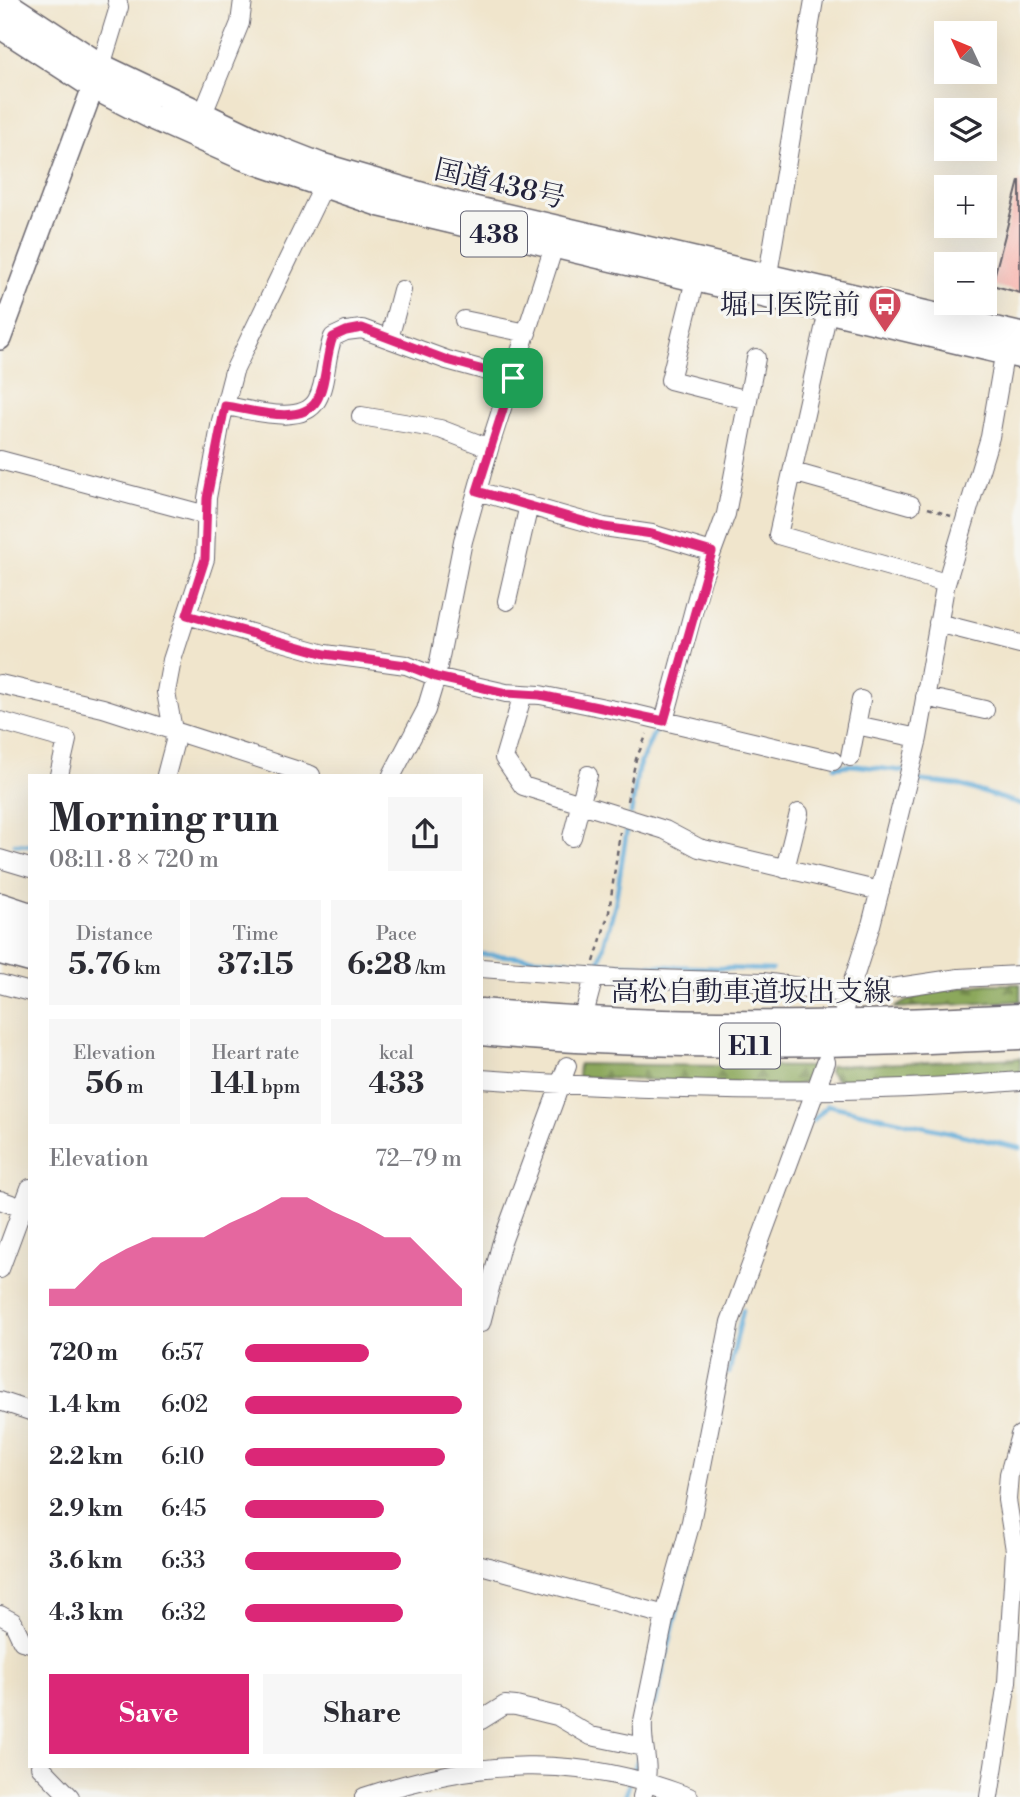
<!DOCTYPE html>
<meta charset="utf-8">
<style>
body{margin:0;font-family:"Libre Bodoni","Noto Serif JP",serif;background:#f7f7f7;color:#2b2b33;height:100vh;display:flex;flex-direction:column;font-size:26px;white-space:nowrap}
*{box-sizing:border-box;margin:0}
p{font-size:23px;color:#7c7c81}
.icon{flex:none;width:38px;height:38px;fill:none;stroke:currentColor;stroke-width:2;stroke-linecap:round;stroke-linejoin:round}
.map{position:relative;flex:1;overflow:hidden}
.sheet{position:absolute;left:28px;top:774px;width:455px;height:994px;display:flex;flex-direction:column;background:#fff;border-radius:0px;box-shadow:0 7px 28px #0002}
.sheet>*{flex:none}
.needle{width:46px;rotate:314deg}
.fabs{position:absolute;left:934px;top:21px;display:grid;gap:14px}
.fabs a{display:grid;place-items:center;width:63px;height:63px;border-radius:0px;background:#fff;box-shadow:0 7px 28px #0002;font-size:35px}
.pin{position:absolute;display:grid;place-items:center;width:60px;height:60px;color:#fff;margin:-30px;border-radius:14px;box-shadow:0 4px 10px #0006}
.round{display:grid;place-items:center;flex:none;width:74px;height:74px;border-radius:0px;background:#f7f7f7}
.head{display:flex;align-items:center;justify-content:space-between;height:119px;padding:0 21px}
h1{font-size:38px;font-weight:800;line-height:52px}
.figures{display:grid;grid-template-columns:repeat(3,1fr);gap:10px;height:119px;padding:7px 21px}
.figures div{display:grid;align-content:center;border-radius:0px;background:#f7f7f7;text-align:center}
.figures b{font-size:30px;font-weight:800}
.figures small{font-size:19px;font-weight:400}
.figures p{font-size:19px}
.chart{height:196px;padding:14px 21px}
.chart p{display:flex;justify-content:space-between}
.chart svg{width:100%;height:126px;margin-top:7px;fill:#db2777;opacity:.7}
.action{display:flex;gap:14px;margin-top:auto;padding:14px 21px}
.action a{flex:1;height:80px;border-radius:0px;background:#db2777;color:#fff;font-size:28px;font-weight:800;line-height:80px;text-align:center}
.action a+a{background:#f7f7f7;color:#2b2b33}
ul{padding:0 21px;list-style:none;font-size:23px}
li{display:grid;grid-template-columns:112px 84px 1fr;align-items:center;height:52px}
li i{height:18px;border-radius:9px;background:#db2777}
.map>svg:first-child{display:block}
</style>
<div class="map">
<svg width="1020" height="1797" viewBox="0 0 1020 1797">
<defs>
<pattern id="forest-firs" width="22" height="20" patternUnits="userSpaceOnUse" patternTransform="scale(1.75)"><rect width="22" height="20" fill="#8ca85b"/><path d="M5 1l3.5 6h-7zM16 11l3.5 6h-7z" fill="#72884c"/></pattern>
</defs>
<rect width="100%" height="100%" fill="#f6f6f2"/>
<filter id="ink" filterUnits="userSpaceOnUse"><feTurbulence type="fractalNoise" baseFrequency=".0143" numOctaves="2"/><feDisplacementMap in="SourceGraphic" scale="14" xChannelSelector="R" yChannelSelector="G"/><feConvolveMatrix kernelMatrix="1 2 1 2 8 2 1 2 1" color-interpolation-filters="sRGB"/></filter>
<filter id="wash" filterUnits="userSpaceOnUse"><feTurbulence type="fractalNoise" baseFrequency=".00686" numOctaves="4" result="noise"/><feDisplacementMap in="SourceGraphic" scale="28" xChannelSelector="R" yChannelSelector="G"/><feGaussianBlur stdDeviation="1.57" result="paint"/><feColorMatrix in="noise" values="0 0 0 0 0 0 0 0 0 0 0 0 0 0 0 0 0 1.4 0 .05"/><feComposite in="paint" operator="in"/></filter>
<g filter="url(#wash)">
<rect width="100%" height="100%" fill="#f0e5cc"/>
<path fill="url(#forest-firs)" stroke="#57654b" stroke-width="2" d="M987,984H1020V1001L894,1008C923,990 954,988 987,984Z
M1020,1058V1076L840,1083L829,1072L830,1066Z
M579,1064L812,1067L808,1081L792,1086L578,1077Z"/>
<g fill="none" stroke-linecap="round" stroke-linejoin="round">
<path stroke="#5fabd8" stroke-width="4.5" d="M835,767L850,765L904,771
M915,780L959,785L1020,804
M631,814L638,769L655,730L663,729
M15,844L30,845
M481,954L611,964L772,970
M599,963L615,905L628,823
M813,1121L828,1105L1020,1148
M729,1373L743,1310
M655,1705L689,1560
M632,1776L639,1755
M625,1797L629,1785"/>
</g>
<g id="blocks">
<path fill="#fbaca4" d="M1019,181H1020V293L992,285Z"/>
</g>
</g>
<g filter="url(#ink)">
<use href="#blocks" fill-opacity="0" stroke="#6a666e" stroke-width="2"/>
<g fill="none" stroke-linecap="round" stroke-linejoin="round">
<defs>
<path id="minor" d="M101,66L119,7L117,0
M202,116L240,23L243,0
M698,268L670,380L748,400
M766,286L814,0
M830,302L778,535L946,583
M464,320L527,333
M389,339L402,290
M225,406C249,409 302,427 317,400C327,382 325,357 333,337L346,331L362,329L447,360L513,378
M361,416L440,429L489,448
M0,460L206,515
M793,472L911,505
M477,491L604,527L652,534L712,552
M507,601L529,505
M187,615L325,654L406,665L436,677L506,693L540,695L635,714L833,761
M938,623L1020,644
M0,684L103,708L311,775
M523,694L504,758L523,786L665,830L699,848L880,891
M925,697L985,710
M0,721L67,740L59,775
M664,721L702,579L726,514L756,358
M856,725L918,738
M850,757L861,700
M166,775L175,741L166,692L172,660L205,559L207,498L221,421L234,371L328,177
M392,775L426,710L436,677L463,541L490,445L558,234
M572,837L588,775
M0,859L30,868
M785,869L799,813
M481,968L615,978L763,982L851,994L959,978L1020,975
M0,984L30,992
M586,1007L594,977
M844,1009L871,925L894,835L918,738L945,587L990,437L1006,344
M481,1079C660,1092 841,1096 1020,1081
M0,1200L22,1208
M0,1269L30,1188
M481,1323L501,1245L567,1066
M0,1401L30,1411
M481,1565L665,1615
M0,1615L13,1622L22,1641L30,1643
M481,1720L505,1705L516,1706L557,1716L591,1736L644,1747
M40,1766L70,1797
M364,1797C478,1759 576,1753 689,1797
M642,1797C653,1762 641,1753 643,1721L665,1615L691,1522L730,1322L826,1062
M989,1797L1007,1682L1015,1550L1007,1500L1009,1474L1020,1435"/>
<path id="major" d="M0,339L99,71"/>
<path id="highway" d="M1,0L101,66L256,140L320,165L450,203L1020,335
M0,26L94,87L152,117L244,158L379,204L1020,356
M0,905L30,915
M0,929L30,938
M0,952L30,960
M481,1011C661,1028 840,1025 1020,1016
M481,1033C661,1050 840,1046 1020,1037"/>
</defs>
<use href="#minor" stroke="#6a666e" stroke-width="20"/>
<use href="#major" stroke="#6a666e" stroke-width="24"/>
<use href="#highway" stroke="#6a666e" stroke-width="27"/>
<path stroke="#6a666e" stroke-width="2.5" stroke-dasharray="5 5" stroke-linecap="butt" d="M928,508L951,516
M627,801L636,759L647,734
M594,962L609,912L620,832"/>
<use href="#minor" stroke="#fff" stroke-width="18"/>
<use href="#major" stroke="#fff" stroke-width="21"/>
<use href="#highway" stroke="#fff" stroke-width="24"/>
</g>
</g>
<g fill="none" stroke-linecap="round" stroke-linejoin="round" filter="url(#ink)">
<defs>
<path id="route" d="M362,328L447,360L513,378L477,491L604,527L652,534L712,552L664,721L540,695L506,693L436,677L406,665L325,654L187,615L205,559L207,498L225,406C249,409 302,427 317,400C327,382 325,357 333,337L346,331Z"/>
</defs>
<use href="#route" stroke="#fff" stroke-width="14"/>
<use href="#route" stroke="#db2777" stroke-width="9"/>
</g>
<defs>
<symbol id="bus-pin" viewBox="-11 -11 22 30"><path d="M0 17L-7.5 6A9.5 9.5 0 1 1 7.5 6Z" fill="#d1495b" stroke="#f6f6f2"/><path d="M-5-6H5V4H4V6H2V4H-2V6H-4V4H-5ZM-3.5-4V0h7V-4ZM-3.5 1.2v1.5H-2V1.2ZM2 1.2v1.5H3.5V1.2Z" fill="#fff"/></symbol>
</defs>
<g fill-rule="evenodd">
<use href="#bus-pin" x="866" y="285" width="38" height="52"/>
</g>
<g text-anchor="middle" stroke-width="6" stroke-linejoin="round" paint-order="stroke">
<g fill="#f6f6f2" stroke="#626272" stroke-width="2">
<rect x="461" y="211.5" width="66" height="45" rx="5"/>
<rect x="720" y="1023.5" width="60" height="45" rx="5"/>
</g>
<g font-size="26" font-weight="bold" fill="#22223b">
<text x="494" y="243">438</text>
<text x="750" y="1055">E11</text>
</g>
<g font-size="28" fill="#22223b" stroke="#f6f6f2">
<text transform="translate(500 183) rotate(13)" y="10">国道438号</text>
<text x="751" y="1001">高松自動車道坂出支線</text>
</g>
<g font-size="28" fill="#22223b" stroke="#f6f6f2" text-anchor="end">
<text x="860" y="314">堀口医院前</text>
</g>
</g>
</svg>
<div class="fabs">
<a><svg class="needle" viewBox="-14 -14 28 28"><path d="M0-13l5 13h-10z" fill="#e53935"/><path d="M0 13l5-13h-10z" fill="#7c7c81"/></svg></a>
<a><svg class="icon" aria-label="layers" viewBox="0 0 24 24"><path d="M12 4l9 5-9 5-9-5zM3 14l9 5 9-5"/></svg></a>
<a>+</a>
<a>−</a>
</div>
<div class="pin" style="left:513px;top:378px;background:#1e9e55"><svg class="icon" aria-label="arrive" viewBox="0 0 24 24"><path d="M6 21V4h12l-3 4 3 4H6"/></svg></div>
<section class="sheet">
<div class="head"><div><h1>Morning run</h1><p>08:11 · 8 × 720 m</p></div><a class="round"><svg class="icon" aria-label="share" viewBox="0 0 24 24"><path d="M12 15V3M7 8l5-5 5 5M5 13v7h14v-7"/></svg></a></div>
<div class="figures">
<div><p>Distance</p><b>5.76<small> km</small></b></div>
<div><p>Time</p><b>37:15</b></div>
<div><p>Pace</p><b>6:28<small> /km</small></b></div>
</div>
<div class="figures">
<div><p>Elevation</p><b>56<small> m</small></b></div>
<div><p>Heart rate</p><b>141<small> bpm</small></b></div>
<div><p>kcal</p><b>433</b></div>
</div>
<div class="chart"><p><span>Elevation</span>72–79 m</p>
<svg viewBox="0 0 160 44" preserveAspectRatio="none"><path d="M0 44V38L10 38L20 29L30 24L40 20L50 20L60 20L70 15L80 11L90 6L100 6L110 11L120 15L130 20L140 20L150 29L160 38V44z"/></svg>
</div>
<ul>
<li><b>720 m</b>6:57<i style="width:57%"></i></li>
<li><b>1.4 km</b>6:02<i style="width:100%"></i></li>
<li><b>2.2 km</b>6:10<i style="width:92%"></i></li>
<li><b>2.9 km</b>6:45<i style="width:64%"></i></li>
<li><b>3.6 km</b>6:33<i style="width:72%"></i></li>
<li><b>4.3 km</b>6:32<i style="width:73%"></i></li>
</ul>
<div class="action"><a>Save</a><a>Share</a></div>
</section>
</div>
